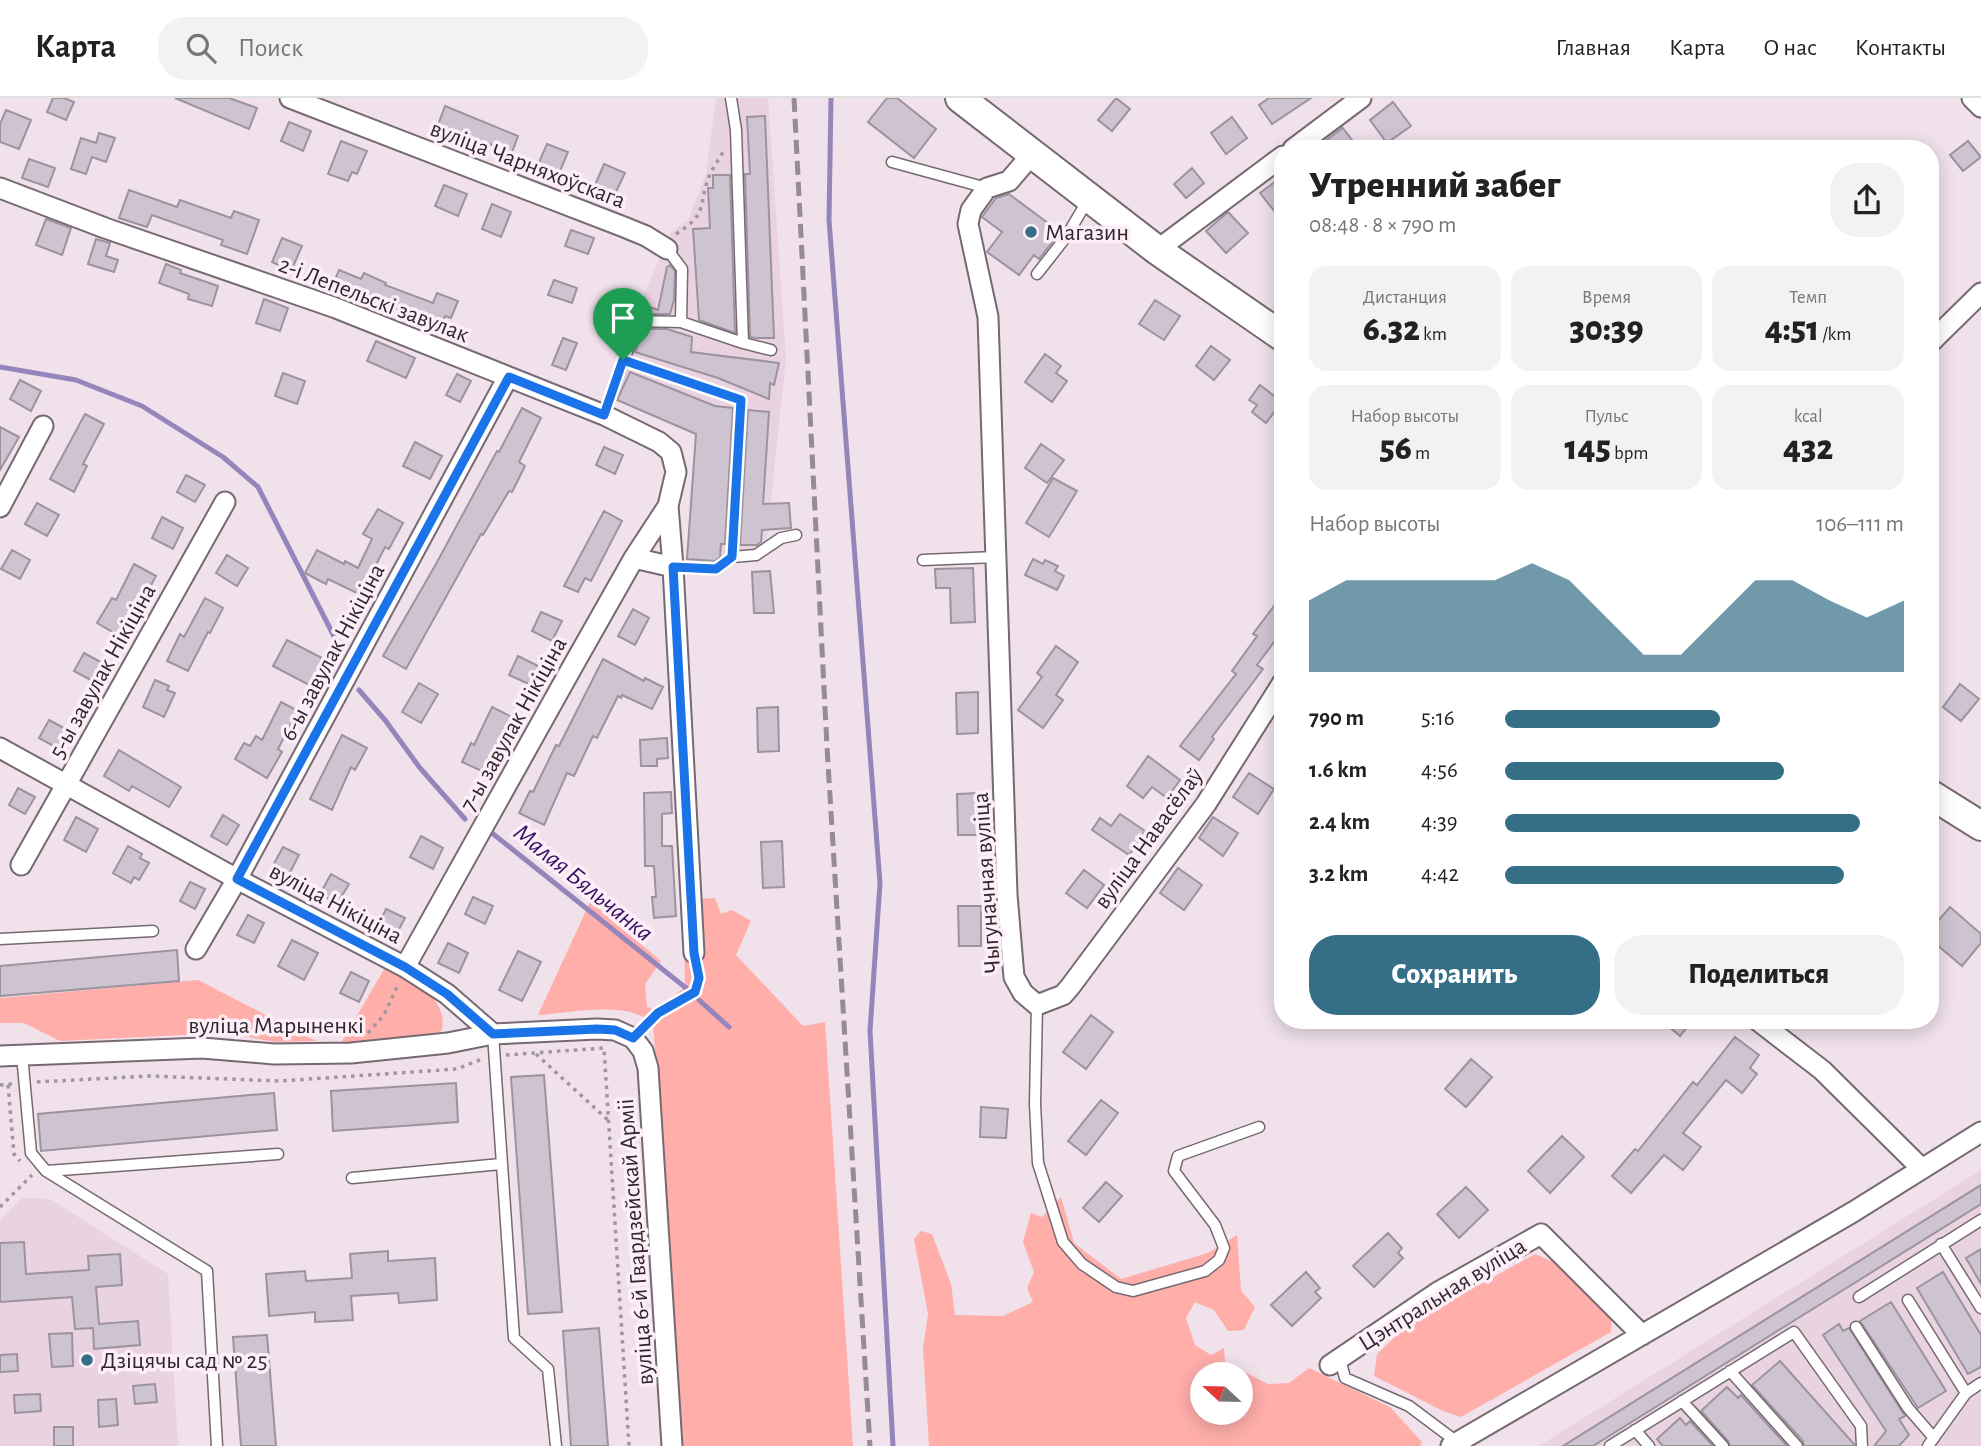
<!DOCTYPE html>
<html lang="ru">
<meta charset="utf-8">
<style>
body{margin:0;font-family:"Alegreya Sans",sans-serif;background:#f2f2f2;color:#222;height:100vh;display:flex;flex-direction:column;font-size:26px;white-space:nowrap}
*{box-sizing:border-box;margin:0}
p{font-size:23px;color:#767676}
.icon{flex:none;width:38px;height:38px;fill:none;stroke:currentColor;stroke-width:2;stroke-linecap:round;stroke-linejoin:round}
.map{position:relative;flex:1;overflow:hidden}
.drawer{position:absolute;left:1274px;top:42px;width:665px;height:889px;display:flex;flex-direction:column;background:#fff;border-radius:28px;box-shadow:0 4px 18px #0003}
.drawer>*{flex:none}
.needle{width:46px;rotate:292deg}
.tools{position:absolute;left:1190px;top:1264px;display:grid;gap:14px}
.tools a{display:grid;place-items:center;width:63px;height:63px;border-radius:50%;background:#fff;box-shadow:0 4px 18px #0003;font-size:35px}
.pin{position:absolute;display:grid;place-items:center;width:60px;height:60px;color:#fff;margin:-72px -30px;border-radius:50% 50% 50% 0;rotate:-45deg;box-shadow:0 0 7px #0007}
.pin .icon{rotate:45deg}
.round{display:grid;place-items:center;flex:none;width:74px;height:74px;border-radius:28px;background:#f2f2f2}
.summary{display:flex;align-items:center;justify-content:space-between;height:119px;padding:0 35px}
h1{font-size:38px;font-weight:800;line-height:52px}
.stats{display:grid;grid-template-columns:repeat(3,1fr);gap:10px;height:119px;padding:7px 35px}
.stats div{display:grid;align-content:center;border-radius:18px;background:#f2f2f2;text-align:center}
.stats b{font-size:35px;font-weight:800}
.stats small{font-size:19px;font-weight:400}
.stats p{font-size:19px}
.chart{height:196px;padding:14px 35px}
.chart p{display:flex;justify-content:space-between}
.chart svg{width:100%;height:126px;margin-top:7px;fill:#346e87;opacity:.7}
.action{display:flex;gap:14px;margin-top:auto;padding:14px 35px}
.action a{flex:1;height:80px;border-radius:28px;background:#346e87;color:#fff;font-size:28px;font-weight:800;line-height:80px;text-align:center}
.action a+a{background:#f2f2f2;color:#222}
ul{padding:0 35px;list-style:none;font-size:23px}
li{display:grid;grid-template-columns:112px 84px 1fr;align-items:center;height:52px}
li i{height:18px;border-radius:9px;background:#346e87}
header{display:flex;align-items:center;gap:42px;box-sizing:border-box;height:98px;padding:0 35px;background:#fff;border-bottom:2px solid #e0e0e0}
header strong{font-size:33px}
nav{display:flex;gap:38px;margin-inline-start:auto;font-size:24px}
.search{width:490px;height:63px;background:#f2f2f2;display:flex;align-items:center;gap:18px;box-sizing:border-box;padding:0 24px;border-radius:28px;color:#767676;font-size:26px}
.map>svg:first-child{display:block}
</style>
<header>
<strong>Карта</strong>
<div class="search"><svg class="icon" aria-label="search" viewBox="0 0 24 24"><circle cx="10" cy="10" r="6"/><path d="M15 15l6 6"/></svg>Поиск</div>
<nav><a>Главная</a><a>Карта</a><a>О нас</a><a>Контакты</a></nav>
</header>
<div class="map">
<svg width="1981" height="1348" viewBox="0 0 1981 1348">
<rect width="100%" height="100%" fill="#f0e1eb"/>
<path fill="#e9d3e1" d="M716,0H768L786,261L765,458L736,463L717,474L685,476L696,336L603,296L610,286L640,206L671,134L688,122L706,76Z
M1981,1072V1348H1539Z
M22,1100L50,1101L168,1176L178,1348H0V1123Z"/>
<path fill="#ffaeaa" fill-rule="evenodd" d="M715,800L721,816L732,812L751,823L736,857L803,928L825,924L853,1348H679L667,1103L653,927C633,901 568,915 538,917L590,804L661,863L645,886L647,909L657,912L685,889L684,827L698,801Z
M386,868C410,884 448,897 442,932L437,935L341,945Z
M198,882L316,943L275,944L225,935L60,943L24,925H0V900Z
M1061,1099L1074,1145L1121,1181L1208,1155L1237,1137L1241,1193L1255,1209L1244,1232L1228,1233L1214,1212L1195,1204L1186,1220L1195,1247L1211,1257L1224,1250L1225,1264L1268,1286L1289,1285L1309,1270L1390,1309L1422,1344L1420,1348H929L923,1250L928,1216L914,1141L921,1133L932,1136L951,1186L955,1217L1003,1218L1033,1204L1027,1190L1034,1174L1023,1144L1031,1115L1042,1119ZM1202,1276H1241V1314H1202Z
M1535,1156L1563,1168L1612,1215L1611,1234L1461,1319L1443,1313L1374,1278L1377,1256L1407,1227Z"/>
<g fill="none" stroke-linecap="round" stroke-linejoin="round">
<path stroke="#9486bb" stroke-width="5" d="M831,0L829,122L880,785L870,933L893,1348
M0,269L76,282L142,308L223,359L258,389L340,550
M359,592L385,622L420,670L465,721
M492,735L686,890
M699,902L729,929"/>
</g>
<path fill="#cec4d1" stroke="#9c939f" stroke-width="2" d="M53,0H64L74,4L66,22L47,14Z
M175,0H229L257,10L249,31Z
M887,0H897L936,31L914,60L868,24Z
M1116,0L1130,11L1112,33L1098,22Z
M1269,0H1311L1272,26L1259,7Z
M1393,4L1411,28L1387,45L1370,22Z
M445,8L518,38L511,57L495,51V48L438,27Z
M6,12L31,22L19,51L0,44V26Z
M765,18L774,240H755L750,239L745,76H750L747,19Z
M1232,19L1247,40L1226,56L1211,35Z
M289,24L311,33L303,53L281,43Z
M1342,29L1359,51H1315L1341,31Z
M99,35L115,40L106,64L92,59L86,76L71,71L81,40L96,45Z
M341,43L367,53L357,76L352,74L348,83L328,76Z
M1968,43L1981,59L1963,73L1950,57Z
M547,46L568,54L558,78L537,69Z
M29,61L55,70L48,89L22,80Z
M604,66L625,75L613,100L593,92Z
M1192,70L1204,85L1186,100L1174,86Z
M713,77H730L735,235L699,222L693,131L710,130L708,90H713Z
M1283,78V124L1260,95Z
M444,87L467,96L458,118L435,108Z
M129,92L177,109L180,102L231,120L234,113L259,122L247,156L221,147L223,142L152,117L147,129L119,120Z
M1009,96L1060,134L1039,161L1034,157L1019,177L987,154L1002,134L982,119L996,100Z
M492,106L511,114L501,139L482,131Z
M1228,114L1248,135L1226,155L1206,133Z
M46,121L71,130L62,157L36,147Z
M571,132L594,140L588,156L565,148Z
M282,140L302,148L291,173L272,164Z
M96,141L110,145L106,158L118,162L114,174L88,166Z
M166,166L181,172L180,175L218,188L212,208L188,201L189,196L159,185Z
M670,167L675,173L674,202L670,216H637L631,220L628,228L601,219L610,195L658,212L667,169Z
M339,172L361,181L364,175L386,185L385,187L433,205L437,195L458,203L451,220L445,218L442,226L332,189Z
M554,182L577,190L572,205L548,197Z
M264,201L288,210L280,233L256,225Z
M1155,202L1180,218L1164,242L1139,226Z
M643,231H667L692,239L691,254L779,265L774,287L770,285L769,301L718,280L635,254Z
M563,240L577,245L566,272L552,267Z
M376,243L415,260L406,280L367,263Z
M1211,248L1230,262L1214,282L1196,268Z
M1045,256L1061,268L1056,275L1067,283L1052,304L1025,284Z
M630,274L715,308L733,310L725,446H721L720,459L715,463L687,461L696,336L617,302Z
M283,275L305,283L297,306L275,298Z
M457,276L471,283L460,304L446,297Z
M20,282L41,293L31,313L10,301Z
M1260,287L1282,304L1266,325L1252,314L1257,307L1249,302Z
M522,310L541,320L519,364L525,368L512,394L509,393L483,437L481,436L406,571L383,558L436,466L497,353L499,354Z
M748,312L769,314L763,406L789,405L791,430L762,432L761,444L757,447H740Z
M85,316L104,326L83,366L87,368L74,394L50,381Z
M0,329L19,339L0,372Z
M415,344L442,358L430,381L403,368Z
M1041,346L1064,362L1047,385L1025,370Z
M604,349L623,357L615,376L596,367Z
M186,377L205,387L195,404L177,394Z
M1053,380L1077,393L1049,439L1026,425Z
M37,405L59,417L47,438L25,426Z
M378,411L403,425L389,451L385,449L361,497L328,481L326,486L305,475L317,452L344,466L345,463L358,470L372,441L363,436Z
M604,413L622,423L591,483L585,480L578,494L564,488Z
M162,419L183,430L173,451L152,440Z
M12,452L30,462L20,481L1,471Z
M227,457L248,470L237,488L216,475Z
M1033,461L1043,466L1045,462L1058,468L1055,473L1064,478L1057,492L1025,477Z
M134,466L156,478L123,540L97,525L112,500L116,502Z
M973,470L975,524L951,525L950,490H936L935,471Z
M770,473L774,515H754L752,474Z
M1283,496V532L1257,567L1263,571L1212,639L1214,641L1199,662L1180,648L1236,576L1232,573L1257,538L1253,536Z
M205,500L223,510L210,535L208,534L188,573L167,563L180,536L184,539Z
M633,511L649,520L635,547L618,538Z
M541,514L562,523L552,543L532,533Z
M287,542L322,560L317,571L321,573L313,589L273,568Z
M1056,548L1078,564L1056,597L1063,602L1043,630L1018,612L1042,579L1037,575Z
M84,555L106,567L96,585L74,573Z
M518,558L540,569L531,587L509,577Z
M603,561L644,583L645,580L663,589L652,611L622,597L621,600L618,598L597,640L593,638L574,678L567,675L544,727L519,715L530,693L533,694L556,647L559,648Z
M155,582L169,588L167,592L175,595L164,619L143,609Z
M419,585L438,596L421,625L402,614Z
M1960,586L1979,601L1961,623L1943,609Z
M978,594V635L957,636L956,595Z
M281,604L298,613L278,651L282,654L267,680L235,661L244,645L250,648L256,638L262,642Z
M492,609L514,620L506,636L502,635L484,674L462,664L471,645L474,647Z
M778,609L779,653L758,654L757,610Z
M49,622L71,634L61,652L39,640Z
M342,637L367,650L355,672L351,669L332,712L310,701Z
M667,640L668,660L657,661V668H641L640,642Z
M119,652L181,689L169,709L132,688L129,693L104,678Z
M1148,658L1180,682L1167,700L1152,689L1143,700L1127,688Z
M1249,675L1274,691L1258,716L1233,699Z
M18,690L35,699L25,716L9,707Z
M671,694L672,715L662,716V748H672L676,818L654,820L652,799H656L654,768H645L644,695Z
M979,695V737H958L957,696Z
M1120,716L1145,733L1129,757L1092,732L1100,720L1111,728Z
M223,717L239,727L227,747L211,738Z
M76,719L98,731L86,754L64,742Z
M1213,719L1238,735L1223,758L1199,740Z
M421,738L443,750L433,771L410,759Z
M782,743L784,789L763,790L761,744Z
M128,748L142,756L140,760L149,765L139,782L134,779L131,785L113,775Z
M283,749L299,757L287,780L271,771Z
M1178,770L1202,787L1184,812L1160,795Z
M1084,772L1104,787L1087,810L1066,795Z
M331,776L349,786L337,806L320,796Z
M190,784L205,791L195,811L180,803Z
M473,799L493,808L485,826L465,816Z
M958,808H981V848H959Z
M1950,809L1981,836V845L1962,868L1930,841V832Z
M386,811L405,820L395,839L377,830Z
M248,817L264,825L254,845L237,837Z
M292,842L318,855L304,882L278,868Z
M448,845L468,855L459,875L438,865Z
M177,852L179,883L0,898V868Z
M518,853L541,864L522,903L499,892Z
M351,874L369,883L359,904L340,895Z
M1091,917L1113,934L1086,971L1063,954Z
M1661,922H1693L1680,938Z
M1735,939L1759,957L1750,970L1757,976L1742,995L1726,982L1683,1035L1701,1049L1683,1072L1664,1057L1631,1095L1612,1078L1635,1051L1638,1053L1693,984L1697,987Z
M1471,961L1492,979L1466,1009L1445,991Z
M544,977L562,1214L528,1216L511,979Z
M456,985L458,1024L333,1033L331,993Z
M274,995L277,1032L41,1053L38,1016Z
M1101,1002L1118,1015L1086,1057L1068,1043Z
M981,1009L1008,1011L1006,1040L980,1039Z
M1562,1038L1584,1059L1550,1095L1528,1073Z
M1106,1084L1122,1098L1099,1124L1083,1110Z
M1981,1087V1106L1824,1204L1593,1348H1563Z
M1466,1089L1488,1112L1459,1140L1437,1116Z
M1388,1135L1402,1150L1398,1155L1403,1160L1374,1189L1353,1168Z
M24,1144L26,1176L89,1172L88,1158L120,1156L122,1187L96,1189L99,1226L138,1223L140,1247L94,1251L93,1230L75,1231L72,1199L0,1204V1145Z
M1981,1151V1186L1966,1160Z
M388,1153V1163L435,1160L437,1202L399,1205L398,1195L351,1198L353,1222L315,1224V1214L269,1218L266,1176L305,1173L306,1183L352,1180L350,1156Z
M1306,1174L1320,1190L1315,1194L1321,1200L1292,1228L1271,1207Z
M1943,1174L1981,1237V1269L1968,1276L1917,1190Z
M1891,1204L1946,1293L1918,1310L1860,1223Z
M1839,1226L1843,1233L1849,1230L1905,1318L1899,1321L1909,1337L1899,1348H1874L1886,1333L1823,1237Z
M599,1230L608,1348H571L563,1233Z
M72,1235L73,1268L52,1269L49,1236Z
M267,1237L276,1348H241L233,1239Z
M17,1256L18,1273L0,1274V1257Z
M1780,1263L1854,1346L1855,1348H1804L1803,1343L1752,1287Z
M155,1286L157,1304L135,1306L133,1288Z
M1727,1289L1738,1300L1741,1297L1787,1348H1730L1728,1343L1701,1313Z
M40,1296L41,1313L15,1315L14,1297Z
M116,1301L118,1327L99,1329L98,1302Z
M1680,1320L1686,1327L1690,1323L1713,1348H1663L1657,1341Z
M54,1329H73V1348H54Z"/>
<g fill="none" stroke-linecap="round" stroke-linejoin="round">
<defs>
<path id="lane" d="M731,0L736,32L743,245
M892,64L987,90
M667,151L682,171L681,224
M1037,176L1066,139L1089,100
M623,262L741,302L732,459L716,471L673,469
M604,317L638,223L681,224L743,245L771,252
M732,459L756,457L781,440L796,437
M923,462L996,459
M0,841L153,833
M1037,907L1035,1006L1038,1065L1063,1144L1082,1166L1116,1189L1133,1193L1205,1173L1219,1162L1224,1150L1215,1127L1174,1073L1178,1058L1259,1029
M493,936L514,1240L548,1271L556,1348
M22,957L31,1055L46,1073L207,1173L217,1348
M47,1073L278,1056
M352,1080L501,1066
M1941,1146L1981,1210
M1859,1199L1981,1122
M1908,1202L1966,1295
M1856,1229L1908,1310L1934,1340
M1340,1261L1345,1280L1409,1308L1457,1344
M1730,1273L1797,1348
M1682,1303L1723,1348
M1635,1332L1649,1348
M1610,1348L1794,1234L1861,1328L1862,1348
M1928,1348L1966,1295L1981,1285"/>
<path id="street" d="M290,0L624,129L646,138L667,151
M1972,0L1981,9
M1293,51L1361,0
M1032,56L1009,83L987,90L971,112L968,126L988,219L1007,797L1014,879L1023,895L1037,907L1063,897L1070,889L1206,706L1283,584
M0,90L105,130L336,210L604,317L659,344L671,354L676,374L668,408L634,460L574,566L405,869
M1157,152L1283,58
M1930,245L1981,195
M668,408L673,469L694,855
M0,409L43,328
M634,460L673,469
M0,650L237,781L405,869L447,896L493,936
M21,767L225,404
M196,851L237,781L508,279
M1757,922L1822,972L1922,1071
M0,958L202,950L274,956L351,955L448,945L493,936L597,931L615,932L633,940L643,953L648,970L672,1348
M1330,1267L1438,1194L1541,1136L1642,1237
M1451,1348L1853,1114L1981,1034"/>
<path id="secondary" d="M960,0L1157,152L1283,239
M1930,696L1981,728"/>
</defs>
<use href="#lane" stroke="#766972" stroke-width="13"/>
<use href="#street" stroke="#766972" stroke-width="23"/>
<use href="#secondary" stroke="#766972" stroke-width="32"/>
<path stroke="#a1969d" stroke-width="3.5" stroke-dasharray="3.5 5" stroke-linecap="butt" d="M676,136C710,115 697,107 710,76C714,68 720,60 724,52
M644,929L658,915L695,894L699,880L697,871
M368,935L384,917L399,885
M536,956L609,1023
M506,957L604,950L629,1348
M37,984L150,978L280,983L457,971L482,961
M0,987L12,986
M8,987L14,1056L20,1063
M0,1109L32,1077"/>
<use href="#lane" stroke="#fff" stroke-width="10"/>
<use href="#street" stroke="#fff" stroke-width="19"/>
<use href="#secondary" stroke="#fff" stroke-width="28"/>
<path stroke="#968c93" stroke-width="5" stroke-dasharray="14 7" stroke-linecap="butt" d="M794,0L827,649L870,1348"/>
</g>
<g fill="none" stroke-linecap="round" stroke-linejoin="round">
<defs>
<path id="route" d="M623,262L741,302L732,459L716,471L673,469L694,855L699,880L695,894L658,915L633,940L615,932L597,931L493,936L447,896L405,869L237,781L509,279L604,317Z"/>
</defs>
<use href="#route" stroke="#fff" stroke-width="14"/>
<use href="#route" stroke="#1a73e8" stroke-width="9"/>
</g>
<g fill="#346e87" stroke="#feeef8" stroke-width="2.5">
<circle cx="1031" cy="134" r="7"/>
<circle cx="87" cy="1262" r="7"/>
</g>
<g text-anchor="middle" stroke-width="7" stroke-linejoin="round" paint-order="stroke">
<g font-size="24" fill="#2e292c" stroke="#feeef8">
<text transform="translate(528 66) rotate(21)" y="8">вуліца Чарняхоўскага</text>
<text transform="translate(374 201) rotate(21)" y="8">2-і Лепельскі завулак</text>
<text transform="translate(332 554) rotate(-62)" y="8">6-ы завулак Нікіціна</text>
<text transform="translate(102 573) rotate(-61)" y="8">5-ы завулак Нікіціна</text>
<text transform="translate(513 626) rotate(-61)" y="8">7-ы завулак Нікіціна</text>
<text transform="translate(1148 740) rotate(-54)" y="8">вуліца Навасёлаў</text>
<text transform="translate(986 785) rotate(-94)" y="8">Чыгуначная вуліца</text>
<text transform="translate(336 805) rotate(28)" y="8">вуліца Нікіціна</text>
<text x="276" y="935">вуліца Марыненкі</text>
<text transform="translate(635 1144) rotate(-94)" y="8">вуліца 6-й Гвардзейскай Арміі</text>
<text transform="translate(1442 1196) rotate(-32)" y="8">Цэнтральная вуліца</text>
</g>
<g font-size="24" fill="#2e292c" stroke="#feeef8" text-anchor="start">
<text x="1045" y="142">Магазин</text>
<text x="101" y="1270">Дзіцячы сад № 25</text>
</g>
<g font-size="26" font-style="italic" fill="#320f64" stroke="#feeef8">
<text transform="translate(584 784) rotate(39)" y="9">Малая Бяльчанка</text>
</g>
</g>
</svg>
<div class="tools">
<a><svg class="needle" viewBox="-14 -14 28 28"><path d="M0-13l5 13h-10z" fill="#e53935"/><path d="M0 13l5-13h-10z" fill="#767676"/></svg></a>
</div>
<div class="pin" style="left:623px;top:262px;background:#1e9e55"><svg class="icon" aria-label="arrive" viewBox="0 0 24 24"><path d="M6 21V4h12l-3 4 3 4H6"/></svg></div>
<section class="drawer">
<div class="summary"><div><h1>Утренний забег</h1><p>08:48 · 8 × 790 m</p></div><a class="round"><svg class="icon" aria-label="share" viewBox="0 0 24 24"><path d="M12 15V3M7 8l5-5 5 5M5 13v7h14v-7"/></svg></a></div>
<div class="stats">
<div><p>Дистанция</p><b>6.32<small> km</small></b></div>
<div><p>Время</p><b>30:39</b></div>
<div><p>Темп</p><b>4:51<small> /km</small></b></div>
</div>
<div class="stats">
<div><p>Набор высоты</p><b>56<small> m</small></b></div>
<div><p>Пульс</p><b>145<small> bpm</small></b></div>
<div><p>kcal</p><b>432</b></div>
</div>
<div class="chart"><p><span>Набор высоты</span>106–111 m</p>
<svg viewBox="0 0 160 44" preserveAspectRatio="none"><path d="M0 44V19L10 12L20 12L30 12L40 12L50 12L60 6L70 12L80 25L90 38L100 38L110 25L120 12L130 12L140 19L150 25L160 19V44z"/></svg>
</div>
<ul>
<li><b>790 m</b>5:16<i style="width:54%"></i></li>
<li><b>1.6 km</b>4:56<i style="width:70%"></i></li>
<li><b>2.4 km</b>4:39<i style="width:89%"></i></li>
<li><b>3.2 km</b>4:42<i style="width:85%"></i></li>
</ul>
<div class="action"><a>Сохранить</a><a>Поделиться</a></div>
</section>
</div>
